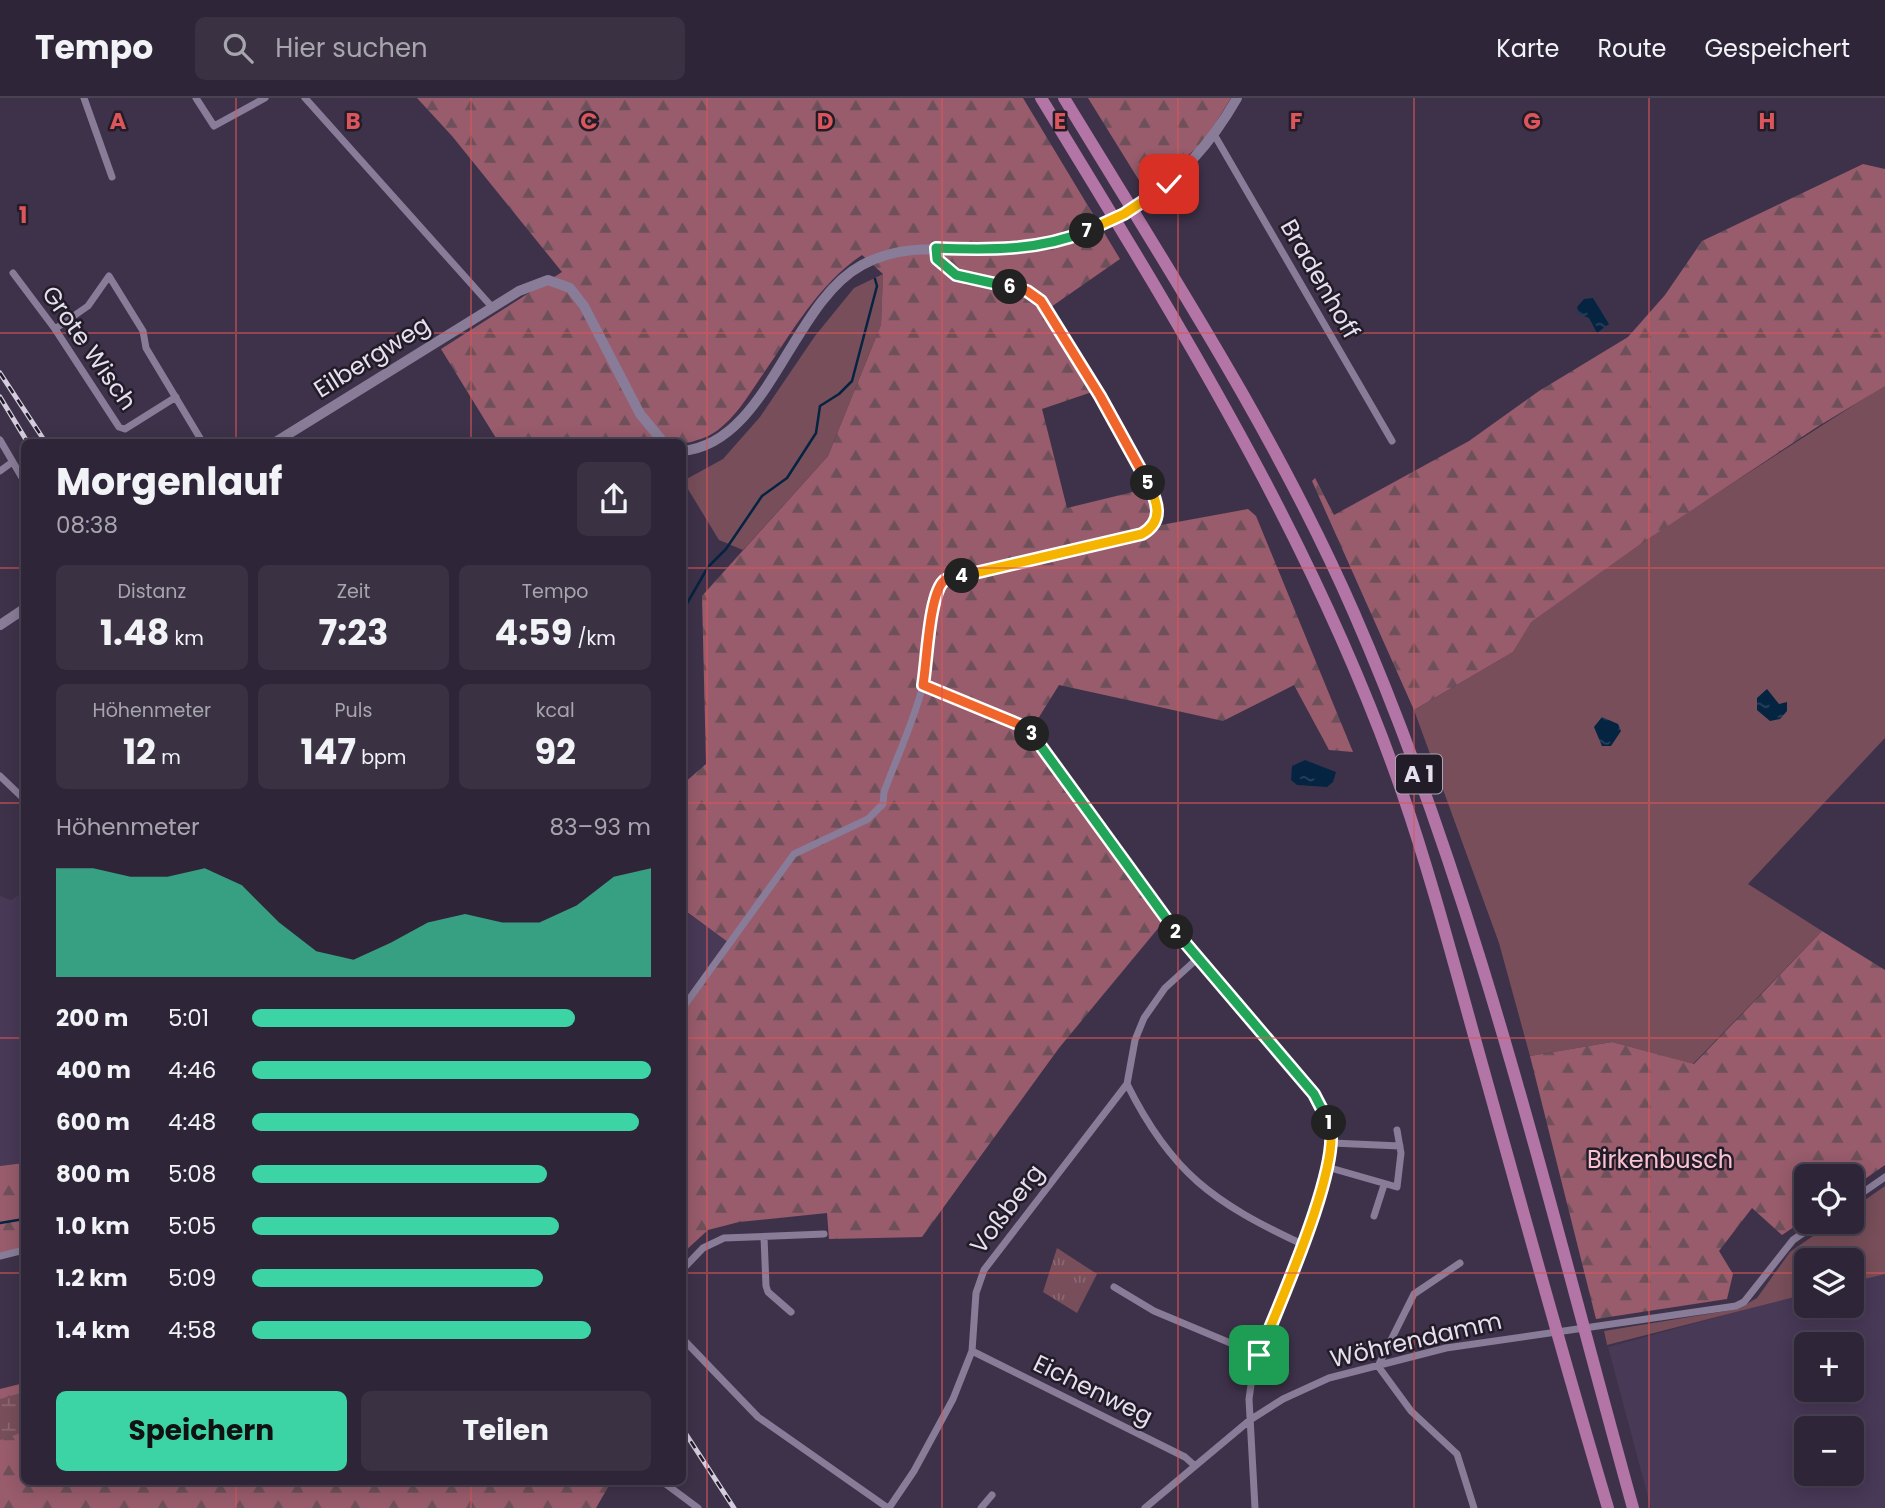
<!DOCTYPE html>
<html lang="de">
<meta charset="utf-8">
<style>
body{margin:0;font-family:Poppins,sans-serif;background:#3a3243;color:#f1f3f6;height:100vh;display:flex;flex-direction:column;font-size:26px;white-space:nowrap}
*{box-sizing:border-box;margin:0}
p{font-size:23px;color:#a7a5ae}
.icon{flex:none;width:38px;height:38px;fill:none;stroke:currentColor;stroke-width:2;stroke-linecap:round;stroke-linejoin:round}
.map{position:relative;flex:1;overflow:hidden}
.details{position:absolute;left:21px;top:341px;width:665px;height:1046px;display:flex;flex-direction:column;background:#2e2638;border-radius:10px;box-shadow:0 4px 18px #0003,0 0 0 2px #494353}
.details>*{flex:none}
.tools{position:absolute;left:1794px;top:1066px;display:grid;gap:14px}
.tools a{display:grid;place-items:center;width:70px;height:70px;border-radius:10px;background:#2e2638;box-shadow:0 4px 18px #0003,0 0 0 2px #494353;font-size:35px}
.pin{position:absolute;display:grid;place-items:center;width:60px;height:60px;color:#fff;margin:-30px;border-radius:14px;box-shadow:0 4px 10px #0006}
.km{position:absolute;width:35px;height:35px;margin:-18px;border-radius:50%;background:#222;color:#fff;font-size:19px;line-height:35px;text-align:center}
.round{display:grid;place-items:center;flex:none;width:74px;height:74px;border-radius:10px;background:#3a3243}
.summary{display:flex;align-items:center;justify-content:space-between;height:119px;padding:0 35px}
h1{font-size:38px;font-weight:700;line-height:52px}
.metrics{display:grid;grid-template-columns:repeat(3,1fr);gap:10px;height:119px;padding:7px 35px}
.metrics div{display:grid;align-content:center;border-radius:10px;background:#3a3243;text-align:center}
.metrics b{font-size:35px;font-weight:700}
.metrics small{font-size:19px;font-weight:400}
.metrics p{font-size:19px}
.chart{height:196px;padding:14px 35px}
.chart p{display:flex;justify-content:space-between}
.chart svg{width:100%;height:126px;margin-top:7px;fill:#3cd4a4;opacity:.7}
.primary-button{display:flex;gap:14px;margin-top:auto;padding:14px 35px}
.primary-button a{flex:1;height:80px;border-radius:10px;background:#3cd4a4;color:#111;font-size:28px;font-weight:700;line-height:80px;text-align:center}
.primary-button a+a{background:#3a3243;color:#f1f3f6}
ul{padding:0 35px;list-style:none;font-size:23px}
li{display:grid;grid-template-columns:112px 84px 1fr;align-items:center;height:52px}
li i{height:18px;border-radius:9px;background:#3cd4a4}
header{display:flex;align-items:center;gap:42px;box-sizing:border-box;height:98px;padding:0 35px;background:#2e2638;border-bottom:2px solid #494353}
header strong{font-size:33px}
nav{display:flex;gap:38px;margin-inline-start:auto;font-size:24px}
.search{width:490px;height:63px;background:#3a3243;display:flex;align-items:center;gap:18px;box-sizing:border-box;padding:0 24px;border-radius:10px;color:#a7a5ae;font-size:26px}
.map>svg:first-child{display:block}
</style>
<header>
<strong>Tempo</strong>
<div class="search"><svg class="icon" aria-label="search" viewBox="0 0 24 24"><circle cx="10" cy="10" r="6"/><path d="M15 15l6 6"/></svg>Hier suchen</div>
<nav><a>Karte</a><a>Route</a><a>Gespeichert</a></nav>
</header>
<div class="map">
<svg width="1885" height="1410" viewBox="0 0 1885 1410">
<defs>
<pattern id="forest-firs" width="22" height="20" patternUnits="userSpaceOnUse" patternTransform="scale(1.75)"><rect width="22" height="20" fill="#985c6c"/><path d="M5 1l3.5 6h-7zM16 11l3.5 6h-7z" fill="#6e505a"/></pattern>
<pattern id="wetland-marsh" width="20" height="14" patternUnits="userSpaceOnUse" patternTransform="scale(1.75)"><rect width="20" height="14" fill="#774e59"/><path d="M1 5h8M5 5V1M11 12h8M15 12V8" fill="none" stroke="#8a6771"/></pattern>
<pattern id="park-tufts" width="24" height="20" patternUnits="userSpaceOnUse" patternTransform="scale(1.75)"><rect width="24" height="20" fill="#774e59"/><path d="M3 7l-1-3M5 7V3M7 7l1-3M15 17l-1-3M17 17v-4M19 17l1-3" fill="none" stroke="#8a6771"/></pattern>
<pattern id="water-ripples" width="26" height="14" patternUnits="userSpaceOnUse" patternTransform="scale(1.75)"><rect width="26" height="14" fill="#052441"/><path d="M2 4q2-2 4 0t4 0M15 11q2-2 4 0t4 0" fill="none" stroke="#29435d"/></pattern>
</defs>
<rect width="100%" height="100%" fill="#3e324a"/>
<path fill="#483957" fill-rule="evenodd" d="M24,794V1065L0,1068V798L11,802Z
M683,812L727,843L683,904Z
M1885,1175V1410H1651L1608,1249L1806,1195V1208H1852V1184ZM1806,1246H1852V1292H1806ZM1806,1330H1852V1376H1806Z"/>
<path fill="#774e59" d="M883,176L881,227L828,358L743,452L719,442L683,383L723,361L760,319L815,238L854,190Z
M1885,287V640L1748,786L1822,833L1693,966L1612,944L1530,958L1499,845L1414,612L1513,554L1530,524L1672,424Z
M1885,1088V1176L1852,1184V1162H1806V1196L1607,1247L1604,1233L1738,1211L1757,1200L1790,1154L1833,1124H1852V1111Z"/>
<path fill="url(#forest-firs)" d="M417,0H1023L1120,161L1051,209L1095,293L1042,311L1067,410L1145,391L1161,427L1248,411L1256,418L1353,654L1329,652L1294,587L1223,623L1059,587L1031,632L1165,822L1059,950L922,1139L829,1141L827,1115L739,1124L708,1132L683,1155V915L732,847L683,811V686L706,666L702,498L828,358L881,227L883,176L862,157C816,188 790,238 759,282C747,300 735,319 718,332C707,340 695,343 683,346L499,345L441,251L562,174L452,38Z
M1088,0H1231L1203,45L1145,92Z
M1863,66L1885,71V288L1817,329L1645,443L1531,524L1513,554L1414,612L1312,383L1315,380L1334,417L1469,343L1539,293L1628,239L1665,197L1702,143Z
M1822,833L1885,872V1067L1852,1090V1078H1806V1121L1782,1137L1752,1110L1719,1153L1733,1176L1727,1201L1596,1221L1530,958L1612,944L1694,966Z
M24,1065V1152L0,1158V1068Z
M24,1285V1384H611L596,1410H0V1291Z"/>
<path fill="url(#wetland-marsh)" d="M24,1294V1334L0,1342V1301Z"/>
<path fill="url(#park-tufts)" d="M1057,1150L1097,1176L1077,1215L1043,1194Z"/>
<path fill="url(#water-ripples)" d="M1593,200L1609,226L1597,235L1589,220L1579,216L1577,209L1584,201Z
M1767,591L1779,606L1787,604V613L1780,621L1770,623L1757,612V600Z
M1602,619L1618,626L1621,633L1611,648H1602L1594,629Z
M1305,662L1336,674L1333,684L1327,689L1297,687L1291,682L1292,668Z"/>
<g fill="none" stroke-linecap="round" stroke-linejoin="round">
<path stroke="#052441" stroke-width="2.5" d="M682,514L708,469L726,451L762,398L787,380L816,335L820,308L839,296L852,283L877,188L875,181
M0,1125L24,1121"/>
<path stroke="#897c98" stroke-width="7" d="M84,0L112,79
M196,0L214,28L265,0
M305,0L492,209
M1215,38L1392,343
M13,175L55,231L119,329L125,331L176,299
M55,231L88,208L109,178L143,233L146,250L203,345
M0,342L24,383
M0,373L11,365
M923,587L1020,627L1035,639L1162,817L1314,996L1332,1031L1331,1056L1311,1121L1252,1280L1249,1301L1255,1410
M0,678L24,701
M682,911L794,756L868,721L883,706L884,694C897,659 914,623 923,587C932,552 922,510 946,482L1142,436C1161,424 1159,411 1151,392L1100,298L1041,203C1010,178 966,190 937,161L936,150
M1127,986C1171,1075 1214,1105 1302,1146
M1332,1045L1400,1048
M1327,1069L1397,1089L1401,1055L1397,1032
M1852,1102L1885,1079
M1374,1118L1384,1087
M764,1139L766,1188L768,1194L791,1214
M0,1158L24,1152
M1460,1165L1414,1196L1378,1268L1411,1313L1457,1356L1474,1410
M682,1172L703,1150L724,1140L824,1136
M1114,1189L1154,1213L1259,1257
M682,1240L758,1319L888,1410
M972,1253L1185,1359L1194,1367
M663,1384L698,1410
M889,1410L914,1373L953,1301L972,1253L976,1195L984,1172L1127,986L1135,942L1144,920L1165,890L1198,860
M981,1410L992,1397
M1145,1410L1250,1322L1283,1301L1329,1280L1446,1250L1736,1208L1744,1204L1793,1142L1819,1124"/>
<path stroke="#897c98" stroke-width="10" d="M274,345L519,193L548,182L570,190L584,208L640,316L664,345
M682,353C768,346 791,205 862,167C906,143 950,154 997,152C1103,147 1186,90 1237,0
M0,527L24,511"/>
<path stroke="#b275a5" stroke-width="12" d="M1041,0C1177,223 1316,445 1402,694C1432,781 1455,870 1480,959C1522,1109 1563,1260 1608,1410
M1064,0C1166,168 1275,334 1354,515C1478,799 1550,1112 1633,1410"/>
<defs>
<path id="rail" d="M0,275L46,345
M0,299L28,345
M682,1330L734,1410"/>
</defs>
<use href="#rail" stroke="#d4cddd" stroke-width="5"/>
<use href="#rail" stroke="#221c28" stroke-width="2.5" stroke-dasharray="8" stroke-linecap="butt"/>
</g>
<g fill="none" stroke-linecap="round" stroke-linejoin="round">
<defs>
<path id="split-1" d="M1259,1257C1276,1213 1344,1064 1329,1025"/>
<path id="split-2" d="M1176,834L1314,996L1329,1025"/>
<path id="split-3" d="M1032,636L1176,834"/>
<path id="split-4" d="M962,478C957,479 949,480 945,482C929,493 927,565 923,587L1020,627L1032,636"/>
<path id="split-5" d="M962,478L1142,436C1164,423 1158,405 1148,385"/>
<path id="split-6" d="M1010,189L1027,193L1041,203L1100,298L1148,385"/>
<path id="split-7" d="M1010,189L956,177L937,161L936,150C987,152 1039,153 1087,133"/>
<path id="split-8" d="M1087,133L1124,116L1169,86"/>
</defs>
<use href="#split-1" stroke="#fff" stroke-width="14"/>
<use href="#split-2" stroke="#fff" stroke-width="14"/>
<use href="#split-3" stroke="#fff" stroke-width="14"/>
<use href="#split-4" stroke="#fff" stroke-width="14"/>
<use href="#split-5" stroke="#fff" stroke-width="14"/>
<use href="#split-6" stroke="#fff" stroke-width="14"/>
<use href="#split-7" stroke="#fff" stroke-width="14"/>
<use href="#split-8" stroke="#fff" stroke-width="14"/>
<use href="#split-1" stroke="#f5b400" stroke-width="9"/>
<use href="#split-2" stroke="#22a559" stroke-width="9"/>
<use href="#split-3" stroke="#22a559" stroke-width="9"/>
<use href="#split-4" stroke="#f0652b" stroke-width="9"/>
<use href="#split-5" stroke="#f5b400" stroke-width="9"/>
<use href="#split-6" stroke="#f0652b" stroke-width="9"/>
<use href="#split-7" stroke="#22a559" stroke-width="9"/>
<use href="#split-8" stroke="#f5b400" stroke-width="9"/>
</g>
<path fill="none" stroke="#da565a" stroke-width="2" stroke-opacity="0.55" d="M236,0V345M471,0V345M707,0V1410M942,0V1410M1178,0V1410M1414,0V1410M1649,0V1410M0,235H1885M0,470H24M682,470H1885M0,705H24M682,705H1885M0,940H24M682,940H1885M0,1175H24M682,1175H1806M1852,1175H1885M236,1384V1410M471,1384V1410"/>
<g text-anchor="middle" stroke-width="5" stroke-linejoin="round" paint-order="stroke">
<rect fill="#221c28" stroke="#aba4b3" stroke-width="2" x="1396" y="656.5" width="46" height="39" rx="5"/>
<g font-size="23" font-weight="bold" fill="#e6dfee">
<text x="1419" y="684">A 1</text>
</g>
<g font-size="24" fill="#e6dfee" stroke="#221c28">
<text transform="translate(1320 181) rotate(60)" y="8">Bradenhoff</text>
<text transform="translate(89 250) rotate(55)" y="8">Grote Wisch</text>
<text transform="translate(372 259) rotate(-32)" y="8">Eilbergweg</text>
<text transform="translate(1007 1111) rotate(-53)" y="8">Voßberg</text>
<text transform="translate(1416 1242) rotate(-13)" y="8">Wöhrendamm</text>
<text transform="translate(1093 1292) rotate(26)" y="8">Eichenweg</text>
</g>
<g font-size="24" fill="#fac2d0" stroke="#221c28">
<text x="1660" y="1070">Birkenbusch</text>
</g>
</g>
<g font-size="23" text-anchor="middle" font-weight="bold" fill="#da565a" stroke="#221c28" stroke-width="5" stroke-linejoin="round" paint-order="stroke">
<text x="118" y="31">A</text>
<text x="353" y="31">B</text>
<text x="589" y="31">C</text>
<text x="825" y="31">D</text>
<text x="1060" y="31">E</text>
<text x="1296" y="31">F</text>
<text x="1532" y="31">G</text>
<text x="1767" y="31">H</text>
<text x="23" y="125">1</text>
</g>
</svg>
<div class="tools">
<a><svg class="icon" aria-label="locate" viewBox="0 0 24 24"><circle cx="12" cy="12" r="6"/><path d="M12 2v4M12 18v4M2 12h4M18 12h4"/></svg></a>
<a><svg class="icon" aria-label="layers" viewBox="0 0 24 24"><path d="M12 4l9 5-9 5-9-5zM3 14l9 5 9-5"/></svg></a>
<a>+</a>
<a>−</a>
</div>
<div class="pin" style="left:1259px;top:1257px;background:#1e9e55"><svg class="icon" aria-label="arrive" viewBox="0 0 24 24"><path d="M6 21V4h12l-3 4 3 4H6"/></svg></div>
<div class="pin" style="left:1169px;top:86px;background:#d93025"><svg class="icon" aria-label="check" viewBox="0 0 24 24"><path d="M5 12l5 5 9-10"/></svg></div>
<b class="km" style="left:1329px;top:1025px">1</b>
<b class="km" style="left:1176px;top:834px">2</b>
<b class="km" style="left:1032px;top:636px">3</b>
<b class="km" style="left:962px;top:478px">4</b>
<b class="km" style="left:1148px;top:385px">5</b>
<b class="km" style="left:1010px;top:189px">6</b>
<b class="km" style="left:1087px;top:133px">7</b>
<section class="details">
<div class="summary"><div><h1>Morgenlauf</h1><p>08:38</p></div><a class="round"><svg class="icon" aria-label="share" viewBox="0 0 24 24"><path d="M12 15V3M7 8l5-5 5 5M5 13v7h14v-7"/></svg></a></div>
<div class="metrics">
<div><p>Distanz</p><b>1.48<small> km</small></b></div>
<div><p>Zeit</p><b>7:23</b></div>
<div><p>Tempo</p><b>4:59<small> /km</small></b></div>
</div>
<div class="metrics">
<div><p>Höhenmeter</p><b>12<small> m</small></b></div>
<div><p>Puls</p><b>147<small> bpm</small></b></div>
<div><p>kcal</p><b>92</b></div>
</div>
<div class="chart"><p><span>Höhenmeter</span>83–93 m</p>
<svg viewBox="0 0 160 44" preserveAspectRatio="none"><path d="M0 44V6L10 6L20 9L30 9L40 6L50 12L60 25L70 35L80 38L90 32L100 25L110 22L120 25L130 25L140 19L150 9L160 6V44z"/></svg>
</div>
<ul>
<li><b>200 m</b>5:01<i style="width:81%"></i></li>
<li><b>400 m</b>4:46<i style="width:100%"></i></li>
<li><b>600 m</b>4:48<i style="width:97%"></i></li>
<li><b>800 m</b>5:08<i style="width:74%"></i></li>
<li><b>1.0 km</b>5:05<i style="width:77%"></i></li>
<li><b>1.2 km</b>5:09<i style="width:73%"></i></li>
<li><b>1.4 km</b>4:58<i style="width:85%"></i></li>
</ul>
<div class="primary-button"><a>Speichern</a><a>Teilen</a></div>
</section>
</div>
